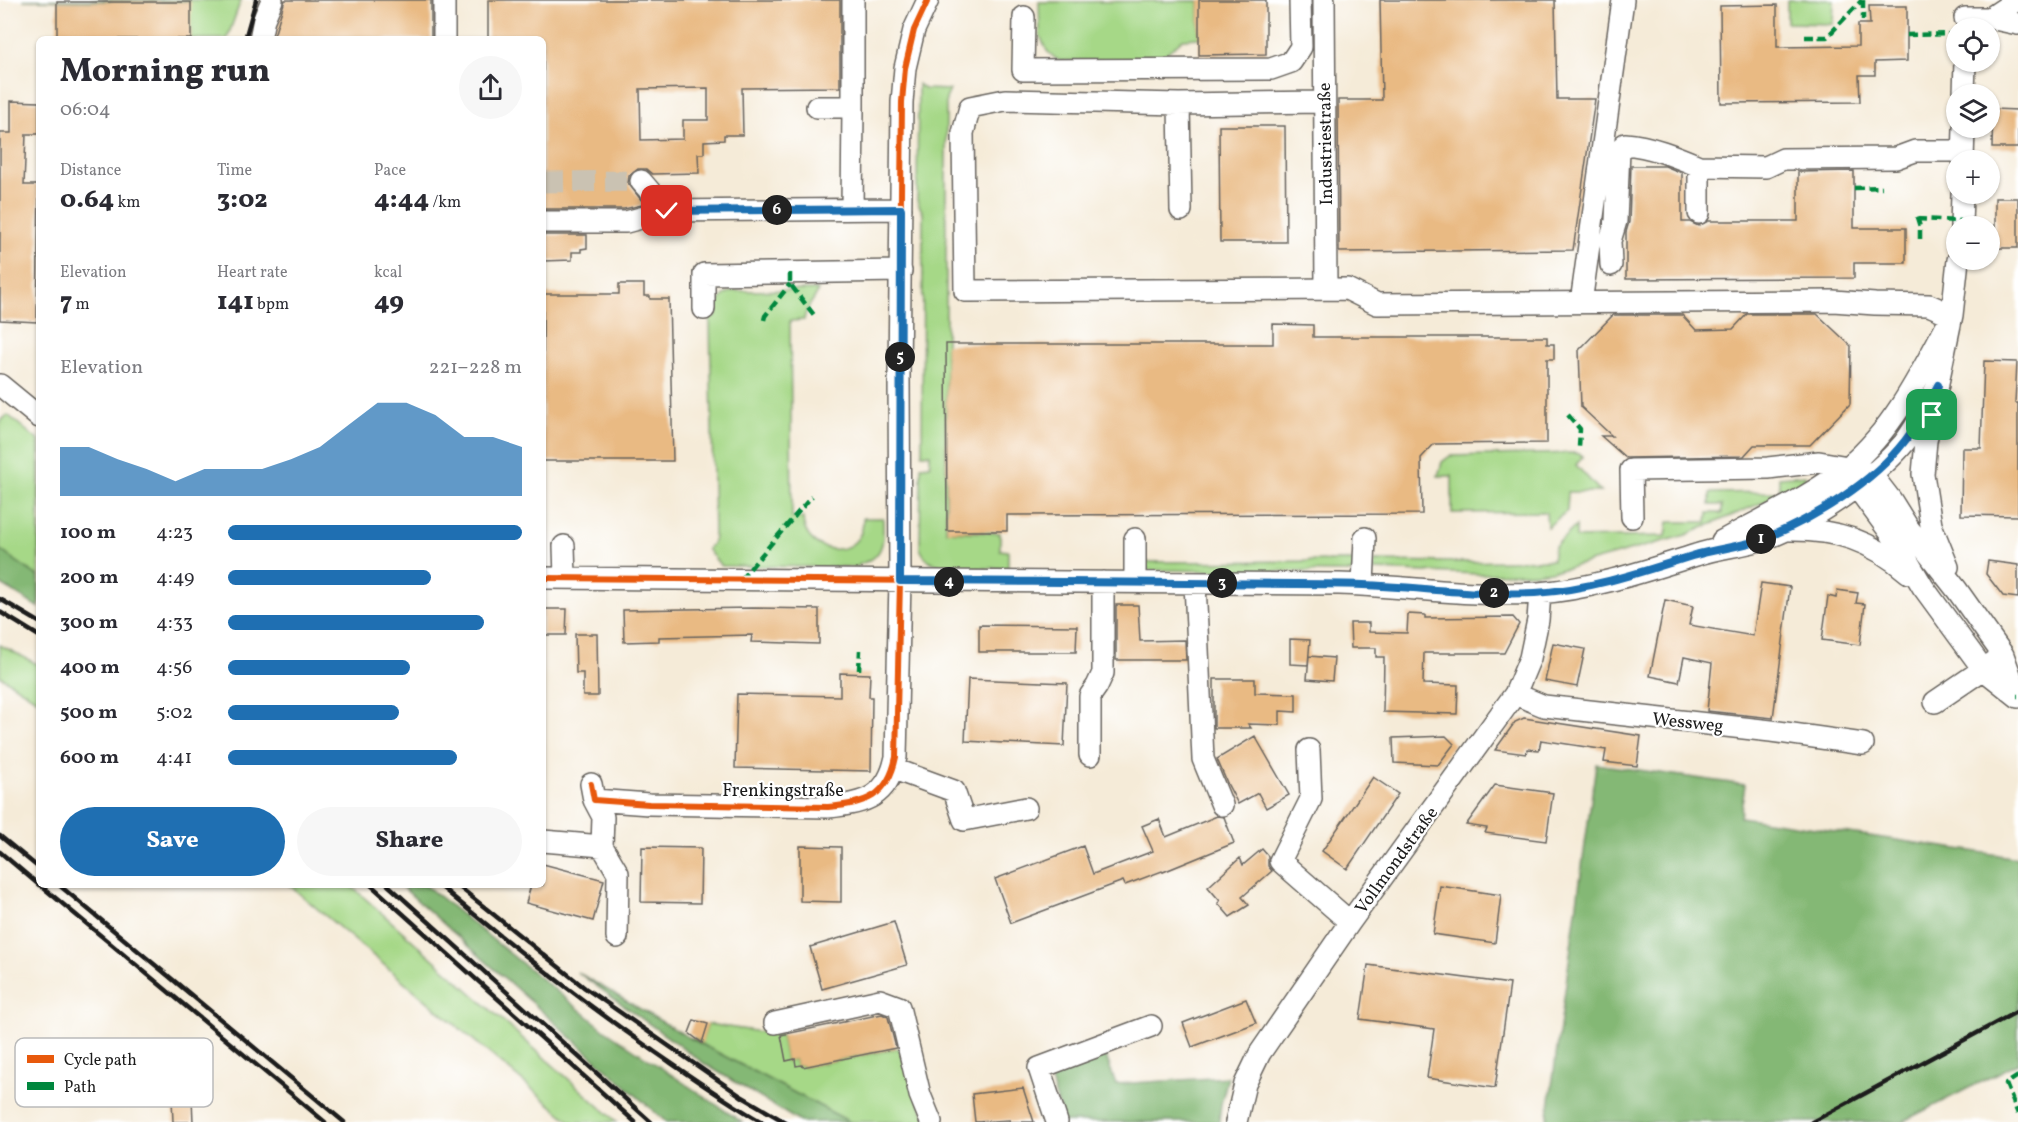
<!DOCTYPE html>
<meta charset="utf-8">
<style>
body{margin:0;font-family:Vollkorn,serif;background:#f7f7f7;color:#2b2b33;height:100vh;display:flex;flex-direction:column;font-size:22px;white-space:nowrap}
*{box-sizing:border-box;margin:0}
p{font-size:20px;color:#7c7c81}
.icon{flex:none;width:33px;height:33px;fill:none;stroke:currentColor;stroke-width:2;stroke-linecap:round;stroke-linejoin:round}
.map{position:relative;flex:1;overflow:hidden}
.side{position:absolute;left:36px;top:36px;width:510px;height:852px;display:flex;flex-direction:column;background:#fff;border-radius:9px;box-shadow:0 2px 4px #0004}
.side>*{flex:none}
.controls{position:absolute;left:1946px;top:18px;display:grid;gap:12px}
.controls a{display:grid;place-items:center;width:54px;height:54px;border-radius:50%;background:#fff;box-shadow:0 2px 4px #0004;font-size:30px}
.pin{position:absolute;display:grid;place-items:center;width:51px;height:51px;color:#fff;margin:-26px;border-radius:12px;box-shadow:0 3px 9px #0006}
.km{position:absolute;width:30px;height:30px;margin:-15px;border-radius:50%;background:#222;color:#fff;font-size:16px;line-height:30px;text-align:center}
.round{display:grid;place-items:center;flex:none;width:63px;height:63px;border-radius:32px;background:#f7f7f7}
.headline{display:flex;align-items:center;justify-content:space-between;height:102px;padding:0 24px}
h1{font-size:33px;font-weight:800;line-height:45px}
.metrics{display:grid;grid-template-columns:repeat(3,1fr);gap:9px;height:102px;padding:6px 24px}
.metrics div{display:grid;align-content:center}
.metrics b{font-size:26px;font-weight:800}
.metrics small{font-size:16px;font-weight:400}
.metrics p{font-size:16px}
.chart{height:168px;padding:12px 24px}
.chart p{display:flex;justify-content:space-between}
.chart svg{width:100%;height:108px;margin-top:6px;fill:#1f6fb2;opacity:.7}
.action{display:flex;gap:12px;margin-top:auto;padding:12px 24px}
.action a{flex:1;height:69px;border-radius:36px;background:#1f6fb2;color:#fff;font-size:24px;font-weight:800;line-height:69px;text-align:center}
.action a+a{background:#f7f7f7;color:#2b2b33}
ul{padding:0 24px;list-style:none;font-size:20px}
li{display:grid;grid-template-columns:96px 72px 1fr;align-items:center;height:45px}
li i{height:15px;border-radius:8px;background:#1f6fb2}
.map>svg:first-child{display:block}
</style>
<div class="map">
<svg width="2018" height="1122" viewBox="0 0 2018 1122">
<rect width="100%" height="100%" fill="#fff"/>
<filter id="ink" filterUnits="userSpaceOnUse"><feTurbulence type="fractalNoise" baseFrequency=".0167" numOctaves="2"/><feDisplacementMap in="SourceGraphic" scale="12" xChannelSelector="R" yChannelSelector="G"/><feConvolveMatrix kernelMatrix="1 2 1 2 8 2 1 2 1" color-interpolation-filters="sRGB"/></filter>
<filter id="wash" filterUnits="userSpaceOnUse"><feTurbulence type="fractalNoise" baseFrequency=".008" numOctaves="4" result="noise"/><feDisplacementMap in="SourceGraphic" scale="24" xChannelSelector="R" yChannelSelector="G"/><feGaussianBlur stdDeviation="1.35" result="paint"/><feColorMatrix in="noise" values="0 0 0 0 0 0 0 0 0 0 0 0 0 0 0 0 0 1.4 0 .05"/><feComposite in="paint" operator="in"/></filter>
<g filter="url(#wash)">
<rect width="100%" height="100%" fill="#f5ebd8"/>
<path fill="#a6d887" stroke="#617a52" stroke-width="1.5" d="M23,0H241L227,39H191L190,2Z
M1787,0H1834L1833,24L1787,23Z
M1199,1V38L1183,39L1157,61H1061L1056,59L1047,51L1040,36L1039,2Z
M918,84L924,89L950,90L946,99V531L1000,533V550L1008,551V568L951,569L948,565C935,566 925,561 920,548L921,466L930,465V454H922L923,214L917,200Z
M818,290C815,301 805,307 804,320L790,321L792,518H803C804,557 865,562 863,518H883C883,534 886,551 870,560C865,563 861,562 857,567L721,566L707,549L712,544L714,537L710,317H716C716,304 720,296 732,291Z
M8,415L39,441V577L0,550V420Z
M1576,453L1583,456L1576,465L1601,492H1568L1567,511L1547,527L1546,512L1452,513V476H1438L1442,462L1450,456Z
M1806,475L1805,479L1780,495L1686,535L1564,569L1536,573L1480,574L1374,570V561L1459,562L1552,560L1554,547L1576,526V538L1666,536L1668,522H1707L1708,513H1722V505H1710V493L1779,492V477Z
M1354,561V572L1145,570V562Z
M0,645L39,665V701L0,676Z
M289,885H350L617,1122H571Z
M708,1024L781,1035L786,1061L795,1059L796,1066L802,1065L803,1067L899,1048L927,1122H850L688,1037L702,1041Z"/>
<path fill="#84b874" stroke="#506a48" stroke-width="1.5" d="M0,550L39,577V608L0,584Z
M1596,764L1745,785L1740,817L2018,858V1063L1902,1122H1547Z
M400,885H425L605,1030L742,1122H666Z
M577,972L688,1037L850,1122H800L705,1064Z
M1103,1048L1116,1084L1228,1077L1221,1104L1219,1122H1063L1050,1077L1056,1066Z"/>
<g id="blocks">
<path fill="#e9ba83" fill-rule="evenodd" d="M285,0H431V39H273Z
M488,0H840V87L742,88L743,135H724V140L704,141V154H698L699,173L652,174L646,169H638L629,176L628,183L642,201V205L624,209H543V39H488ZM708,88V120H683V139L641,140L640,89Z
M1199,0H1266V54L1199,55Z
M1380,0H1555L1557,99H1595L1573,250L1339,252L1338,100H1382Z
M57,2H191V39H57Z
M1777,5V47L1858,46V24H1870L1869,6H1907V61L1875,62V75H1859L1860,102L1721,103L1720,6Z
M11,101L39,102V134H26L24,185H39L37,322L0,320V133H11Z
M1993,109L2018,110V148H1992Z
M1219,126H1285L1286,242H1220Z
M1631,166H1665L1682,173V222H1690L1698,226L1708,221H1798V172L1854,171V228H1906V263H1854V278L1626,279V232L1629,222Z
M1995,198H2018V248H1995Z
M543,235H587V248L581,249V252H572V260L543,261Z
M619,284H644V296H650V299H669L673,461H543V294H619Z
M1747,314H1817L1851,346L1850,404L1810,445H1754L1744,456L1626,458L1601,436H1612L1581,407L1579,350L1613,315H1682L1696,330L1733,329Z
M1273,324L1313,325V337H1547V344H1554V359H1547V443L1434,444L1421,458L1422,514L1007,515V531H947L946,344H1273Z
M1984,361L2017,362L2015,403H2018V516L1961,515L1962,448H1981Z
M1988,561L2018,565V598L2003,596L1986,574Z
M1761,583L1790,587L1773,718L1707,711L1712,663L1684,657L1679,682L1650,676L1665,600L1693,606L1689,625L1753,636Z
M1837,590L1858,593L1856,603L1865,604L1860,645L1822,640L1828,596L1836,598Z
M1116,605H1138L1140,641L1185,640L1186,660H1116Z
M752,608L819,609V644L751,642L752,635L659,637V641L624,642L623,610Z
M543,609H567L566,635H543Z
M1408,614L1425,615V618L1513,617L1519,624L1504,653H1424L1423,684L1458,685L1457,714L1383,712L1384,657H1376V648H1351L1350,623H1369V632L1407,633Z
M979,625L1077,626L1076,652H979Z
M575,634H597L598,696H583V673H576Z
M1290,639L1310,640L1308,665L1290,664Z
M1553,643L1585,649L1577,687L1545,681Z
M1309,656L1334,658L1332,681L1307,679Z
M840,673L870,674L869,697H872L871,771L735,768L737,694L840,696Z
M968,679L1067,683L1064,746L965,741Z
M1214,679H1255V693L1296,694V712L1280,711V725L1248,724L1251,728H1214Z
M1524,718L1641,736L1637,766L1604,762L1606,750L1541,740L1539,750L1527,749L1526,754L1495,750L1515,722Z
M1255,736L1289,795L1266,808L1258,793L1238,804L1228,785L1217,759Z
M1446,736L1454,744L1438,765L1394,763L1393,738Z
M1373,777L1398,794L1347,869L1322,851Z
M1495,785L1553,793L1546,841L1485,833L1487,828L1466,825Z
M1217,816L1224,817L1234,843L1163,872L1162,871L1125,885L1123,881L1011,923L995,879L1083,846L1093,874L1153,851L1142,826L1159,819L1166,837Z
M800,846L841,847V902L800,901Z
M642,847L701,848L700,903L641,902Z
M1262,849L1268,856V866L1272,871L1242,897L1249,905L1230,917L1218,903L1220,901L1208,887L1240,858L1243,865Z
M543,864L604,880L593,921L526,903L531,885H543Z
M1440,886L1501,895L1495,943L1433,934Z
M894,922L907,965L822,989L810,947Z
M1368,965L1510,984L1495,1088L1427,1078L1434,1029L1360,1019Z
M1246,999L1256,1023L1192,1047L1183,1023Z
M882,1014L888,1017L896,1048L803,1067L802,1065L796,1066L795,1059L786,1061L781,1035Z
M694,1020L708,1024L702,1043L689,1033Z
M191,1075L193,1122H173L171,1076Z
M1023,1088L1034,1122H1010V1120L975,1122L972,1094Z"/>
</g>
</g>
<g filter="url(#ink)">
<use href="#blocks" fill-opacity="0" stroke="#68645e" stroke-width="1.5"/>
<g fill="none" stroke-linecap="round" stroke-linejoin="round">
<path stroke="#cac2b2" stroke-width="21" stroke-dasharray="21 10" stroke-linecap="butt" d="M543,182L641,181"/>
<defs>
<path id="minor" d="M444,0V39
M853,0V107
M1324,0L1326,289
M1024,17L1023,70L1271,69L1291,62L1301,47L1300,0
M1965,18H1990L2018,24
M1990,18L2017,0
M260,39L264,19L272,0
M1964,94L1965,62
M1324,102L1179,104L1005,100L970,107L963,133L965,291L1347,289L1377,304L1833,301L1875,304L1929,305L1952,315
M1179,104L1181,210
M817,107H853L852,209
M1963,160L1964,128
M641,181L667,211
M1699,213V166L1766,167L1783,159L1896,158L1915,151H1963
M543,222H626L667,211L901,209
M1961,226L1962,194
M1611,265L1610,241L1616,221L1619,150L1625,144C1651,146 1675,156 1699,166
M1581,303L1623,0
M704,309V274L901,271
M0,385L39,417
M1850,472L1856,486L1892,535L1923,587L1983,669L2017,696
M1632,517L1631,470L1768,468L1819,462L1848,467L1871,474L1891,500L1909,529L1957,590L2003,655L2018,697
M1787,530C1836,529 1871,540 1909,573
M1722,541C1763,518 1813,496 1849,466C1896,427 1924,367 1952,315
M564,546L565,578
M1948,567L1931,525L1923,474L1926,441L1952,315L1958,260
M543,578L1339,584C1405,586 1471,597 1538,593C1592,589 1645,571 1696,555C1719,547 1744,546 1767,538C1812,521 1873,480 1904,443C1918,425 1928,404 1938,385
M1135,582V539
M1195,583L1203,759L1222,805
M1363,585L1365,538
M1515,694L1544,706L1771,731L1863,744
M1935,702L1994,662
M1309,750L1311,799L1280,861L1350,922
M1090,755V696L1097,686L1103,673V582
M894,769L954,791L964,820L1026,808
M591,784L594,800L649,804L828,807C865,804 888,797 896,757L900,581L899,376L902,102L905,68L914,30L928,0
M543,841L602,846L603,817L594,800
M602,846L618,873L617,937
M775,1023L880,1000L899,1007L920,1095L931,1122
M1057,1122L1039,1068L1151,1026
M1236,1122L1245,1084L1260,1053L1350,922L1515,694L1530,658L1538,620L1540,593"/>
</defs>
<use href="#minor" stroke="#68645e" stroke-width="24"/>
<use href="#minor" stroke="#fff" stroke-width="21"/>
<path stroke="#1c1c1c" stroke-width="4.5" d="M245,39L256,0
M0,599L39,622
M0,612L39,636
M0,836L39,868
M0,852L39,885
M40,885L325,1122
M59,885L344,1122
M371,885L635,1122
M388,885L651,1122
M439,885C509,944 580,1000 655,1052C690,1076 725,1101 762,1122
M457,885L585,988L741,1096L785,1122
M1812,1122L2018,1011"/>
<path stroke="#00873e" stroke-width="4.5" stroke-dasharray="9 4.5" stroke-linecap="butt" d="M1863,0V20
M1907,35L1956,34
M1805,37H1827L1862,0
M1854,188L1882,187
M1917,217L1920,227V242
M1917,219L1961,221
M790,273V284L814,315
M764,320L765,316L790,284
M1568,415L1580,429L1579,447
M741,579L812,496
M859,670L860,650
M2017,696H2018
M2018,1076L2006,1084L2018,1114"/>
<defs>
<path id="cycleway" d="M543,578L1339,584C1405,586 1471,597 1538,593C1592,589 1645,571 1696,555C1719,547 1744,546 1767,538C1812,521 1873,480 1904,443C1918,425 1928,404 1938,385
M591,784L594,800L649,804L828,807C865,804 888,797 896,757L900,581L899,376L902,102L905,68L914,30L928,0"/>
</defs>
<use href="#cycleway" stroke="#fff" stroke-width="10"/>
<use href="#cycleway" stroke="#e8590c" stroke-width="6"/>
</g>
</g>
<g fill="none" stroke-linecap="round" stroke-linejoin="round" filter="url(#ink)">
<defs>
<path id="route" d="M667,211L901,209L900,581C1032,582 1164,582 1296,584C1318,584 1341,584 1363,585C1421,587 1477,596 1535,593C1589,590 1642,572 1692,556C1717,548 1744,547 1768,537C1815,518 1873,482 1904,442C1918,425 1928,404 1938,385L1932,415"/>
</defs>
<use href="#route" stroke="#fff" stroke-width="12"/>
<use href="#route" stroke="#1f6fb2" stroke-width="8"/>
</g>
<g text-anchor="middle" stroke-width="4.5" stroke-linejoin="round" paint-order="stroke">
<g font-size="18" fill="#1c1c1c" stroke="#fff">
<text transform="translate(1325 144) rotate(-91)" y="6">Industriestraße</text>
<text transform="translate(1688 722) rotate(6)" y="6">Wessweg</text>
<text x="783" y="796">Frenkingstraße</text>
<text transform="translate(1396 860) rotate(-54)" y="6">Vollmondstraße</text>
</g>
</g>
<rect x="15" y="1038" width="198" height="69" rx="9" fill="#fff" stroke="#bbb" stroke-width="1.5"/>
<rect x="27" y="1055" width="27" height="8" fill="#e8590c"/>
<rect x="27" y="1082" width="27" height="8" fill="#00873e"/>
<g font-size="16" fill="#1c1c1c">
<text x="64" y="1065">Cycle path</text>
<text x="64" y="1092">Path</text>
</g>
</svg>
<div class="controls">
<a><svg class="icon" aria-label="locate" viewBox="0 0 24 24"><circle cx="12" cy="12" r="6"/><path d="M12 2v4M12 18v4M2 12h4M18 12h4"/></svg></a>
<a><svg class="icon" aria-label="layers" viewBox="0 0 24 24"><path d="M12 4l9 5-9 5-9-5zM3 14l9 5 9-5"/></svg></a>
<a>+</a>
<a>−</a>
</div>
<div class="pin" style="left:1932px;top:415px;background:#1e9e55"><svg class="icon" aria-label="arrive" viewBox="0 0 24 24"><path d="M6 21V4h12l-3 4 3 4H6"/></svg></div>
<div class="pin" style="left:667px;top:211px;background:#d93025"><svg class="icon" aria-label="check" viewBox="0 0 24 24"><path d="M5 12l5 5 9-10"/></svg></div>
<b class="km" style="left:1761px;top:539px">1</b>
<b class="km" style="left:1494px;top:593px">2</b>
<b class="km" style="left:1222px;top:583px">3</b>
<b class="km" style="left:949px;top:582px">4</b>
<b class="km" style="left:900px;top:357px">5</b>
<b class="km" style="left:777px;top:210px">6</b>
<section class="side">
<div class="headline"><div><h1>Morning run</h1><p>06:04</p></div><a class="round"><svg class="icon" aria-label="share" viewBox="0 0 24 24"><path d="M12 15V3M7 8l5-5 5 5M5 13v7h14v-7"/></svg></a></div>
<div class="metrics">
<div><p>Distance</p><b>0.64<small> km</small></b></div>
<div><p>Time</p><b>3:02</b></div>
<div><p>Pace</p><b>4:44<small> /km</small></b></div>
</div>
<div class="metrics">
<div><p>Elevation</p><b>7<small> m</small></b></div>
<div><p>Heart rate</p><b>141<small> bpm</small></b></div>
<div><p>kcal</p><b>49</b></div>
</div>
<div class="chart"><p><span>Elevation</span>221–228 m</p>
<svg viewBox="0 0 160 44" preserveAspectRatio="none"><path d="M0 44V24L10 24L20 29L30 33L40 38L50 33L60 33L70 33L80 29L90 24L100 15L110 6L120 6L130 11L140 20L150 20L160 24V44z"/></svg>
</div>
<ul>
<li><b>100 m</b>4:23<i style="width:100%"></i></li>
<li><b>200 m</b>4:49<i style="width:69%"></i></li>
<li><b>300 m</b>4:33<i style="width:87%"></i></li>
<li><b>400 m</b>4:56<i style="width:62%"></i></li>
<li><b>500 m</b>5:02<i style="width:58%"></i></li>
<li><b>600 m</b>4:41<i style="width:78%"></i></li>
</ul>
<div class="action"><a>Save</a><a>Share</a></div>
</section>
</div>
